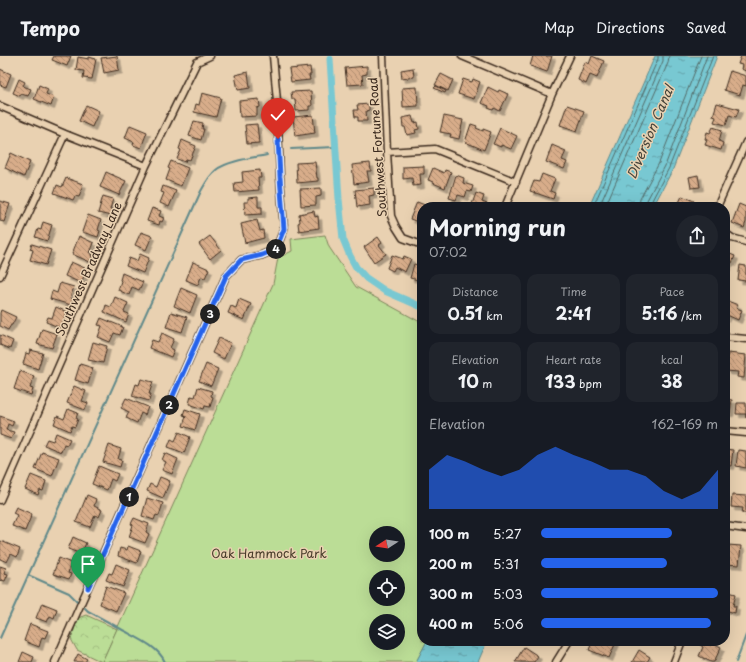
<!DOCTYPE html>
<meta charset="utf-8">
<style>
body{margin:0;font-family:"Playpen Sans",sans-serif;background:#20242c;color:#f1f3f6;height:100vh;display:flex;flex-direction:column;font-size:15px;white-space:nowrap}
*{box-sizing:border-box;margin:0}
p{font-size:13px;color:#9ea1a6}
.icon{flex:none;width:22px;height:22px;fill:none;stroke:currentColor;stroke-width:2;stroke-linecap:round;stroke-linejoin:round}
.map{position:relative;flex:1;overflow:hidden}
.drawer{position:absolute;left:417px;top:146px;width:313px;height:444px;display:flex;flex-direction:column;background:#171b24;border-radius:16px;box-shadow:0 4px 16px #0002}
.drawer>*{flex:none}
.needle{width:26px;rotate:258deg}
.tools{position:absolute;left:369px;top:470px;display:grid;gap:8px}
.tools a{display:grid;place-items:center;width:36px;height:36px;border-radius:50%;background:#171b24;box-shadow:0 4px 16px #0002;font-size:20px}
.pin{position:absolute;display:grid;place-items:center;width:34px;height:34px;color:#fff;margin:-41px -17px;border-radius:50% 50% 50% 0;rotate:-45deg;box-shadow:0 0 4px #0007}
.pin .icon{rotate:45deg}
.km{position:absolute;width:20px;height:20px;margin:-10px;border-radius:50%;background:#222;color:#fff;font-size:11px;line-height:20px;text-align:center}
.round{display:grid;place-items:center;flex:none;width:42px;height:42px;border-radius:21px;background:#20242c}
.headline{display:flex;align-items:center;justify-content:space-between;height:68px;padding:0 12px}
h1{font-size:22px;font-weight:700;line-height:30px}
.figures{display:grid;grid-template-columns:repeat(3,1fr);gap:6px;height:68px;padding:4px 12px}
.figures div{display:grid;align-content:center;border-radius:10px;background:#20242c;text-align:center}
.figures b{font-size:17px;font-weight:700}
.figures small{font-size:11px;font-weight:400}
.figures p{font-size:11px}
.chart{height:112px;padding:8px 12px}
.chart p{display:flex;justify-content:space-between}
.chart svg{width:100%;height:72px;margin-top:4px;fill:#2563eb;opacity:.7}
ul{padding:0 12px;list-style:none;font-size:13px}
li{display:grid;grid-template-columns:64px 48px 1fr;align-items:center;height:30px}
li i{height:10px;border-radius:5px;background:#2563eb}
header{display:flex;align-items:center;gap:24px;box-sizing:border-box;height:56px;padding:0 20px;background:#171b24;border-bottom:1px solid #363941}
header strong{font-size:19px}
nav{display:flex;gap:22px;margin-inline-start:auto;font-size:14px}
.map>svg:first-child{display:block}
</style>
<header>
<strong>Tempo</strong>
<nav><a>Map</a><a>Directions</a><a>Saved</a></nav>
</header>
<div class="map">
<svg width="746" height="606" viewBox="0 0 746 606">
<defs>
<pattern id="forest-crowns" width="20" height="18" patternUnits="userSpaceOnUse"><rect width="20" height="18" fill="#bbdd96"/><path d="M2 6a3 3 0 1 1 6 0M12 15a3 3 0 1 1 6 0" fill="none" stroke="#a2be81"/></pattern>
<pattern id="water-ripples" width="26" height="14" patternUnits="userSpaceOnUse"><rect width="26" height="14" fill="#78c8d2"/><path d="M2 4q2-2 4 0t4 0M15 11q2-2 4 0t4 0" fill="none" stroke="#64a3aa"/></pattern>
<pattern id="building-back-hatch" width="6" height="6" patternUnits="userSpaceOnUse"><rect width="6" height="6" fill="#d8ad8a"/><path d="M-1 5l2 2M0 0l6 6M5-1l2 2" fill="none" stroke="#b08d70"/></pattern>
<filter id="shadow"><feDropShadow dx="3.5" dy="3.5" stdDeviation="0" flood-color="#0004"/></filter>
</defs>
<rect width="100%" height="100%" fill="#e9d1b1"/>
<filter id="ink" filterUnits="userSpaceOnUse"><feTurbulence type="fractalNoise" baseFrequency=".025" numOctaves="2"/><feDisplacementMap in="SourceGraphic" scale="8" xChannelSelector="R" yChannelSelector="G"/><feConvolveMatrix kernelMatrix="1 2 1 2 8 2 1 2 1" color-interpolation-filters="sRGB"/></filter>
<g filter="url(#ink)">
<path fill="url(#forest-crowns)" stroke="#7b845a" d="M86,559L117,573L102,606L77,594L71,583L78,562Z"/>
<path fill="#bbdd96" stroke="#7b845a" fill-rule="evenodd" d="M325,179L329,191L356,231L422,267V585H427L416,606H102L273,228L278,202L292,195L291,183ZM376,477H398V499H376ZM376,521H398V543H376ZM376,565H398V587H376Z"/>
<path fill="url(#water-ripples)" stroke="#60898a" d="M655,0H717L673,113L653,151H589Z
M427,585H487L478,606H416Z"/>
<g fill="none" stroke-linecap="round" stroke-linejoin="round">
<path stroke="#536966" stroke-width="1" d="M593,151L658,3V0
M599,151L663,5V0
M605,151L668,7L669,0
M639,151L640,143L659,107L701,0
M645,151L646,146L665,110L707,0
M650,151V148L669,112L713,0"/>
<path stroke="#60898a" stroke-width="2" d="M291,93L335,91
M28,519L69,537L77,545
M85,552L88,555C99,561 110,567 121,573C135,581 158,590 165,606
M0,582L201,135C205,128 209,120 216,114C227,105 252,102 267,99
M736,606L746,579"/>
<path stroke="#78c8d2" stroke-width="7" d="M330,3L339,143L343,183L350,200L356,211L366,222L385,235L422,251"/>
</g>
<path fill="url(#building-back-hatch)" stroke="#3b2a1e" filter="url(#shadow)" d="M54,0H71L67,10L52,4Z
M117,0L119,14L104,17L101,2Z
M533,0H552L547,16L530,10Z
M592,0L604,5L597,22L590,19L586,28L578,24L585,6L589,8Z
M741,0H746V15L741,13L742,9L738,8Z
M78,1L89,3V1L96,3L92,23L83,22L84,15L76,14Z
M367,10V18L362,19L363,28L347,29L345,12Z
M310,11L311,19H309L310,24L291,26L289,13Z
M413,12L414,21L402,23L401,14Z
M0,13L11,18L6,31L0,29Z
M730,15L746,20V30L743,29L740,39L724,34Z
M248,16L250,32L238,34L235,19Z
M441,18L453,24L448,35L435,29Z
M19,23L25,26L23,30L31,33L28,40L21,38L20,40L13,37Z
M463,23L472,26L473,23L480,26L474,43L458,38Z
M39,29L48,33L46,38L54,41L51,50L34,43Z
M436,30L446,35L445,37L434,32Z
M417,31L418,50L403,51L402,32Z
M488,31L498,36L499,34L508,38L500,55L494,52L493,54L488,52L489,50L481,47Z
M311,35L312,50H309V54L296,55L295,43H292L291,36Z
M202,37L221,42L216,61L194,56L196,48L199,49Z
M259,43L260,51L257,52V60L240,61L239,45Z
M717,47L739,53L736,61L729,59L726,69L714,66L716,61L713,60Z
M369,48V54L366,55L367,65H358V61H355L354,54H358L357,49Z
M86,49L99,55L92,71L79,65Z
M567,49L584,55L577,75L560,69Z
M313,59L315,77L295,80L293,61Z
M412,60L414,67L418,66L419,73L415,74L416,77L407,79L405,71H403L402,62Z
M444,60L463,64L459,83L450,81L451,78L440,76Z
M194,65L203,67L202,73H204L201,84L189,80Z
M257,68L259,87L247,88L245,69Z
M471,68L477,70L476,72L483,75V73L491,76L484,94L465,86Z
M130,69L147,76L141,92L133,89L134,86L125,82Z
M713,71L722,74L719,85L723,87L721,94L705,89L707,84L705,83L707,76L710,77Z
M500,72L517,80L511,93L501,89V91L493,88Z
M182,84L196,90L190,104L186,103L185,106L177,103L181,94L179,93Z
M552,89L566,95L562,104L567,106L564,113L546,106Z
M11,97L30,106L24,121L5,112Z
M171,105L188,112L181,130L166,124L170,113L168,112Z
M315,106L317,122H318V125L297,127L296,107Z
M370,107L371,115H367L369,126L354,128L352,109Z
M424,110V118H420L421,129L413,130L412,122L403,123V111Z
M433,112L444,117L445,114L451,116L445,132L433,127V126L428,124Z
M260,114L261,122H258L259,134L235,136L234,127L243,126L242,116Z
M106,116L126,125L119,139L100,131Z
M542,118L555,123L550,135L555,137L553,143L530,135L534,125L539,126Z
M456,119L464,122L463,127L473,130L471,136L467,135L465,141L458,139L456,144L449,142Z
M698,119L700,131L691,132L689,121Z
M66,122L83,128L79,141L75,140L73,144L54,137L57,129L62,131Z
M163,130L176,135L169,151L160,147L164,137L161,136Z
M321,132V140L316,141V149L301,150L300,133Z
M374,132V139L369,140L370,149L357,151L355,134Z
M476,137L484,140L482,146L490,149V151H471Z
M103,140L113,143L110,153L113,154L111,160L98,157Z
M682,140L694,145L691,151H677Z
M258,141V151H262V158L245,159L244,146H248V142Z
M0,145L10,148L4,166L0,165Z
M417,146L430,151H422V171L417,169L418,166L410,163Z
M739,148L746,151V166L744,172L732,167Z
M152,152L161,155L159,160L164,162L162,166L160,165L159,169L147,165Z
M314,155L315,161L318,160L319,172L299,175L298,167L300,166L299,158Z
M88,159L101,164L98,174L100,175L98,181L82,176Z
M257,164L260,175L263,174L264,182L245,187L241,168Z
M43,166L52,169L47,185L35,181L38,173L41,174Z
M141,176L152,180L146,194L135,189Z
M79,180L94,187L90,197L93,199L90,206L72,198Z
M210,180L221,194L210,203L199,188Z
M378,181L382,187L379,189L386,198L374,206L364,191Z
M32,188L51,194L46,209L30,204L33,194L30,193Z
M725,196L735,200L732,207L729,206L726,213Z
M140,198L149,202L143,217L126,210L129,202L137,205Z
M392,199L403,203L404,200L411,203L405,216L395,211L393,215L387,212Z
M71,206L87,213L81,227L65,220Z
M193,206L209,213L205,222L201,221L198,229L186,224Z
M414,208L422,210V225L410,222Z
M740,209L746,210V225L738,224Z
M122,217L143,226L139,234L132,231L129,239L118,234L121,225L120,224Z
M60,227L74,231L70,242L73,243L71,249L50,243L52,235L57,237Z
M181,232L197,239L190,257L174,250Z
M115,241L128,247L124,256L129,258L126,266L104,256L106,249L111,251Z
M239,243L251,248L244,264L228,257L231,250L236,252Z
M725,244L738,249L736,252L742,254L738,264L727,259L725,263Z
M56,251L67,256L61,272L46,266L48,261L52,262Z
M1,254L16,261L12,269H11L8,274L0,270V257Z
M171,256L187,261L182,276L166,271Z
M101,262L123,271L120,279L114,277L110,286L98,281L102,270L98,269Z
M42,273L57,278L52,292L37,288Z
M162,277L174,283L170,292L174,294L171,301L149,292L152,284L158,286Z
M0,279L13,285L10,293L0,289Z
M219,282L231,287L224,303L212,297Z
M93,286L107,290L103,307L88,304Z
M30,294L43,297L38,313L23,308L26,297L29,298Z
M728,297L746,299L744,322L737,321L738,316L726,315Z
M80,308L93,312L88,328L75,324Z
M206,308L218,313L211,330L199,325Z
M20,315L34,320L30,332L33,333L31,339L14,333Z
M141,323L153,326L149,338H151L149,345L132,340L136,328L139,329Z
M74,330L86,335L82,345L88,347L85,354L67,347Z
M198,331L212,335L211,340L213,341L210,351L205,350L204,353L189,348L191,340L195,341Z
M126,342L148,351L145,359L141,357L137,367L126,362L129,356L121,352Z
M725,343L732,344L730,357H725Z
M737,347H746V362V358H736Z
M68,353L78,357L76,362L78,363L75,371L72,370L70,375L54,368L57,360L64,363Z
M185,353L200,358L195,374L183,370L186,360L183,359Z
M0,360L14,365L12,370L8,368L6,374L14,376L11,383L0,379Z
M179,376L190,381L184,397L168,391L171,383L175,385Z
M56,377L70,383L67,389L64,388L61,396L44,389L47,383L53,385Z
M109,389L121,393L118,403L122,404L120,411L103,406Z
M725,393L733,394L731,410L725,409Z
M738,394L746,395V412L736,410Z
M42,396L59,402L52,420L35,413Z
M165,397L178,403L172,418L162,414L166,406L162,404Z
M99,410L118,418L115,425L111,423L107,434L92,428Z
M31,419L46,425L43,435L40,434L38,439L25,433Z
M160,421L170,425L163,442L147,435L150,428L156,431Z
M87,439L96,443L94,450L102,454L99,461L95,459L90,471L76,466Z
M732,439L746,440V457H742L743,452L731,451Z
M147,442L163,447L159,460L156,459L154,464L142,460Z
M16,451L32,458L25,475L12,470L17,459L13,457Z
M134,462L149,468L146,476L149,478L145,487L129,481L133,469L131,468Z
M73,481L86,487L81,498L68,493Z
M1,485L20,493L17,501L11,498L7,506L0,503V488Z
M728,489L741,490L739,509L726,508Z
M128,490L141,495L137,507L118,500L120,492L127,494Z
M59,502L71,507L68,517L71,518L69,523L53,518Z
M116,508L130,514L123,531L106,524L109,517L112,518Z
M0,510L6,512L4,517L8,518L5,525L1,524L0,525Z
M106,530L124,537L116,555L100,548Z
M725,535L736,538L733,550H736L735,557L725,554Z
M42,547L57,553L54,562L50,560L47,566L36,562Z
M30,568L48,575L45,582L42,581L39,591L24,585Z
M597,585H613L616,586L609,602L589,594L592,586L596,588Z
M702,585H709L721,591L714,606H711L699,600L703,591L700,589Z
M524,591L538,600L534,606H515Z
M639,594L650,601L647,606H632Z
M23,596L34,601L32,606H19Z
M78,598L87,603L85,606H74Z"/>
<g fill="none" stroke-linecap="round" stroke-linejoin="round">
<defs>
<path id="minor" d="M383,0L387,96L391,160L396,171L403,182L422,189
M462,0L552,38
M0,50L65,78L146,110
M387,96L435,93L516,126
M505,151L552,38L570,0
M717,151L746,86
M725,177L732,182L746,186
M0,220L65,78
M725,281L746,283
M725,375L746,377
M0,444L146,110L197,6L210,0
M725,470L746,473
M55,606L226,220L241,204L262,199L276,193L284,173L280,121L277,45L273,0
M556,606L569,585
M674,606L682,585"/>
</defs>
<use href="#minor" stroke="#3b2a1e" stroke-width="9"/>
<use href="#minor" stroke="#e9d1b1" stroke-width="6"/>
</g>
</g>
<g fill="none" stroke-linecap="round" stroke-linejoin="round" filter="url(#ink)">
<defs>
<path id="route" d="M88,532L226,220L241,204L262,199L276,193L284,173L280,121L278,83"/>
</defs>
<use href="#route" stroke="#fff" stroke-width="8"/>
<use href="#route" stroke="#2563eb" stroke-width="5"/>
</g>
<g text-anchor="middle" stroke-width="3" stroke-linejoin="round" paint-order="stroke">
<g font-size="12" fill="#3b2a1e" stroke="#e9d1b1">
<text transform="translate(378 91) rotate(-94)" y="4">Southwest Fortune Road</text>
<text transform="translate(89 213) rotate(-66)" y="4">Southwest Bradway Lane</text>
</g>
<g font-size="12" fill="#483c2a" stroke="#e9d1b1">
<text x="269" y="502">Oak Hammock Park</text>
</g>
<g font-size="13" font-style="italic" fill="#444239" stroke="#e9d1b1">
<text transform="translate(650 76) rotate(-67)" y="5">Diversion Canal</text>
</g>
</g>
</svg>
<div class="tools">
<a><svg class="needle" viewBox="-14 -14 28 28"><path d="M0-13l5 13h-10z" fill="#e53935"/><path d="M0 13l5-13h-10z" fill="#9ea1a6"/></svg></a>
<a><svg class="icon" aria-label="locate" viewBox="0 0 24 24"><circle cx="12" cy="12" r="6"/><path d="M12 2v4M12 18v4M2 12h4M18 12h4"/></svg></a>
<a><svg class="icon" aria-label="layers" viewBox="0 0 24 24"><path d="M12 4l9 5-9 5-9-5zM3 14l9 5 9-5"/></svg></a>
</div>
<div class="pin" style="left:88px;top:532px;background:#1e9e55"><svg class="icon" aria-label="arrive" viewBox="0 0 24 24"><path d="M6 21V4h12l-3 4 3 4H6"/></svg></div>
<div class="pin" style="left:278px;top:83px;background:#d93025"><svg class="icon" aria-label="check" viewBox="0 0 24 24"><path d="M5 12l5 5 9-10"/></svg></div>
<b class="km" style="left:129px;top:441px">1</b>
<b class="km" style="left:169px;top:349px">2</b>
<b class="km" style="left:210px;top:258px">3</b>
<b class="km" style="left:276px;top:193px">4</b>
<section class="drawer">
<div class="headline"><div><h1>Morning run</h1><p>07:02</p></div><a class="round"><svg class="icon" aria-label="share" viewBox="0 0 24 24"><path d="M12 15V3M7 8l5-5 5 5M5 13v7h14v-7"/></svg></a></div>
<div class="figures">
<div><p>Distance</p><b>0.51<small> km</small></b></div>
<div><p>Time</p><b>2:41</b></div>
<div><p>Pace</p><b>5:16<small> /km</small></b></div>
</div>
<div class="figures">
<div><p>Elevation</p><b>10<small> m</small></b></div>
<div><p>Heart rate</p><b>133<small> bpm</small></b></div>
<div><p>kcal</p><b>38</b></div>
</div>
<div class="chart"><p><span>Elevation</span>162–169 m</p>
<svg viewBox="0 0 160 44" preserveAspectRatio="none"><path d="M0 44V20L10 11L20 15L30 20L40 24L50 20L60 11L70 6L80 11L90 15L100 20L110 20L120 24L130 33L140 38L150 33L160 20V44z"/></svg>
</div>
<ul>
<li><b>100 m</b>5:27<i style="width:74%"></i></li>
<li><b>200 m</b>5:31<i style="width:71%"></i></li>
<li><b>300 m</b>5:03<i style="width:100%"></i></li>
<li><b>400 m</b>5:06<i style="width:96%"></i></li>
</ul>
</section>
</div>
